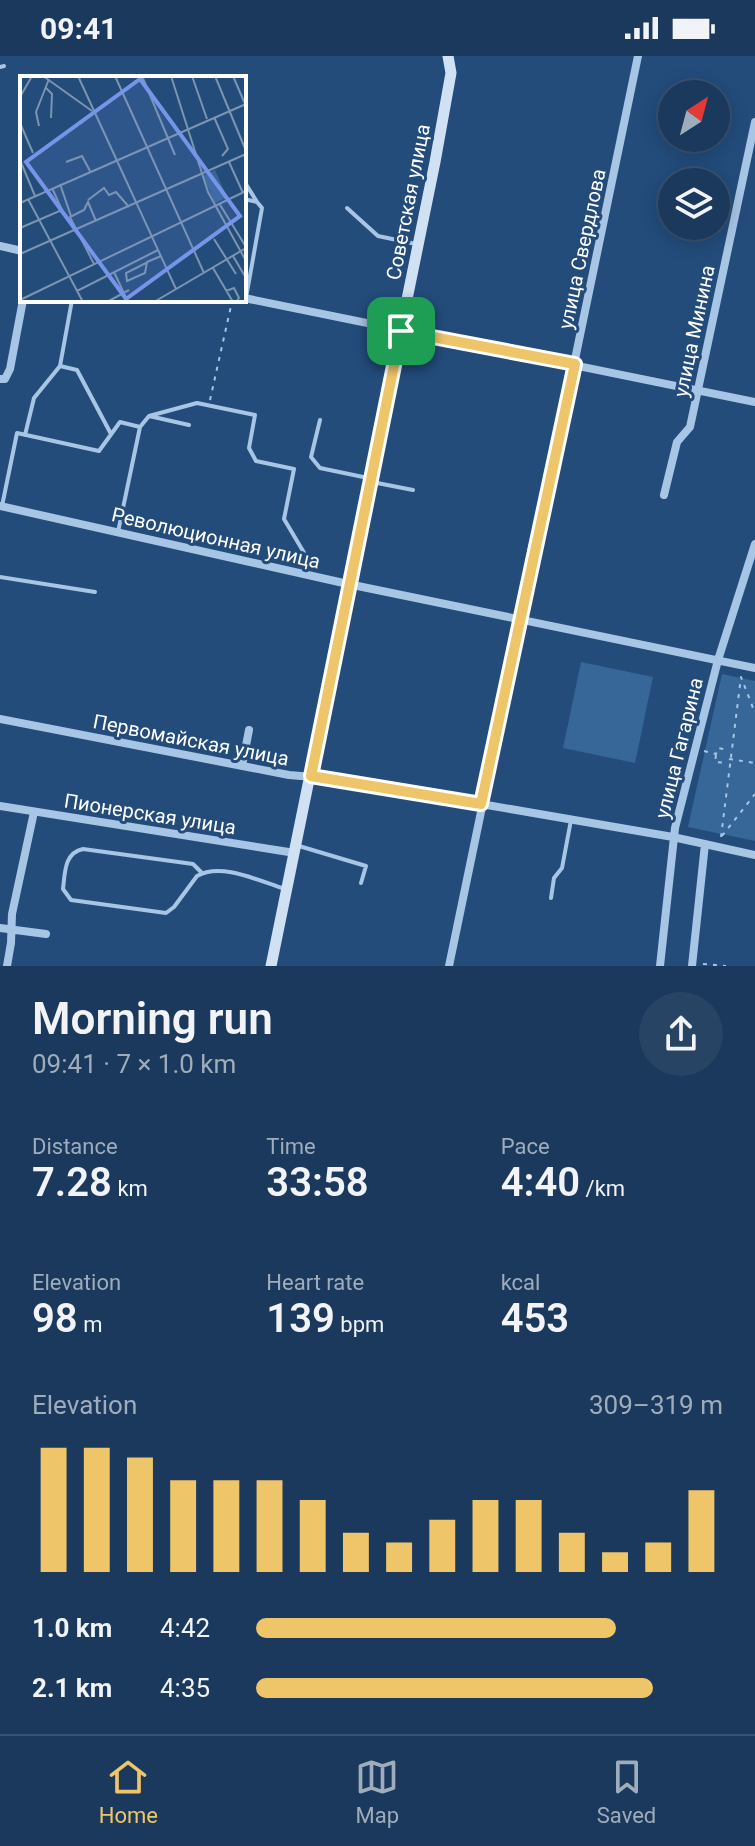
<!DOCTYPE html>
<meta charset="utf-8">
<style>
body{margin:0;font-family:Roboto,sans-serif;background:#274465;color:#f1f3f6;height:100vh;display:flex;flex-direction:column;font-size:30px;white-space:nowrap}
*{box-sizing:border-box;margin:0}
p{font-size:26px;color:#9facbb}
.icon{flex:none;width:44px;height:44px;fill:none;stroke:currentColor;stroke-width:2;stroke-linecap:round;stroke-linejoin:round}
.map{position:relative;height:910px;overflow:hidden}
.drawer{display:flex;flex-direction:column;background:#1a395c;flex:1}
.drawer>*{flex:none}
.needle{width:52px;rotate:36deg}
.controls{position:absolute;left:658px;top:24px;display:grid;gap:16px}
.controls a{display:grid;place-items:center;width:72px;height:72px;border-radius:50%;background:#1a395c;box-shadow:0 4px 20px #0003,0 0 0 2px #385372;font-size:40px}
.pin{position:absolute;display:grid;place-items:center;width:68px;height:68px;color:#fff;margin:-34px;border-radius:16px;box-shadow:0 4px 12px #0006}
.round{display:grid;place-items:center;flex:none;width:84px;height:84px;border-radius:42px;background:#274465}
.head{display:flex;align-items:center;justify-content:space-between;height:136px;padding:0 32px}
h1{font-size:44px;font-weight:600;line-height:60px}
.metrics{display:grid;grid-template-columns:repeat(3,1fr);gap:12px;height:136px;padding:8px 32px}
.metrics div{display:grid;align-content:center}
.metrics b{font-size:40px;font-weight:600}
.metrics small{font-size:22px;font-weight:400}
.metrics p{font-size:22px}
.chart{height:224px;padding:16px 32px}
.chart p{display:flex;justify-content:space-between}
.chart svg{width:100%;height:144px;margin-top:8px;stroke:#efc56a;stroke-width:6}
ul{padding:0 32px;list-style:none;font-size:26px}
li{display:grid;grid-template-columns:128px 96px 1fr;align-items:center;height:60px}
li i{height:20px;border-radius:10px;background:#efc56a}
.status{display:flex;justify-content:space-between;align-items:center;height:56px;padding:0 40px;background:#1a395c;direction:ltr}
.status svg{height:22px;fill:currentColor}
.dock{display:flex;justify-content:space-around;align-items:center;height:112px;border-top:2px solid #385372;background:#1a395c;font-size:22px;color:#9facbb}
.dock a{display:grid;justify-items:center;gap:4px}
.dock .current{color:#efc56a}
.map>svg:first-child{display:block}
</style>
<div class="status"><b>09:41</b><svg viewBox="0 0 49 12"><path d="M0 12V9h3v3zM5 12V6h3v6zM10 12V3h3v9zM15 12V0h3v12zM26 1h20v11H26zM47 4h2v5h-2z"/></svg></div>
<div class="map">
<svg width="755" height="910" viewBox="0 0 755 910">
<rect width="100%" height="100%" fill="#234c7b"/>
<path fill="#376699" d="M581,606L653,621L635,707L563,692Z
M722,618L755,625V785L688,771Z"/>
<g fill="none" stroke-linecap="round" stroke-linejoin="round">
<path stroke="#a7c5e5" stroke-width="2" stroke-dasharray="4 6" stroke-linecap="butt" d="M210,344L231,250
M704,695L716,698L718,692L729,694
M716,699L715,706L727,707
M729,703L755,707
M722,780L755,738
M721,781L741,621L755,657
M703,908L726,910"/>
<path stroke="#a7c5e5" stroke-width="4" d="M0,11L4,10
M244,49V47
M244,125L257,146
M244,143L257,146L262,152L246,242
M347,152L378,180L416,188
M60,310L77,314L111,378
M149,360L197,347L255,359L249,392L256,405L294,413L284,463L306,500L303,518
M320,364L311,401L320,412L368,422
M140,371L149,360L189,369
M25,379L34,342L60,310L72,244
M372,426L413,434
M2,450L17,377L99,395L120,366L140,371L118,476
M0,521L95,536
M299,790L366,810L361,827
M202,817L193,808L83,793C64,797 65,817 63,833L71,844L166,857L174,851L197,820C221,806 259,825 285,833
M551,842L554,822L562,812L571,764"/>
<path stroke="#a7c5e5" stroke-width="8" d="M0,190L22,195
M244,242L755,346
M0,323H5L10,313L23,244
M664,439L677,386L690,371L755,66
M0,450L348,528L755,612
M0,663L289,719L325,722L481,748L673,781L755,799
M242,710L249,674
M0,750L295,797
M0,872L46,878
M7,910L11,887L12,858L34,756
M449,910L638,0
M660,910L675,772L718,604L755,488
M692,910L705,788"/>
<path stroke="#d0e1f4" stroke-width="11" d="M271,910L435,106L451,17L448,0"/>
</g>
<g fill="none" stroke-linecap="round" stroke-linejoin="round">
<defs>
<path id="route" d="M401,275L575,308L481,748L311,720Z"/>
</defs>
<use href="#route" stroke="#fff" stroke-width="16"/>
<use href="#route" stroke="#efc56a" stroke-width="10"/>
</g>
<g text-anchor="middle" stroke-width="6" stroke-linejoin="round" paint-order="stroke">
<g font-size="20" fill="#fff" stroke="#234c7b">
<text transform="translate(408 146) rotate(-79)" y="7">Советская улица</text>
<text transform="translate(582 193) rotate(-78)" y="7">улица Свердлова</text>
<text transform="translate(694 275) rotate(-78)" y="7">улица Минина</text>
<text transform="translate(216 482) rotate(13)" y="7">Революционная улица</text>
<text transform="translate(191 684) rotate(11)" y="7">Первомайская улица</text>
<text transform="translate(679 692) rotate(-76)" y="7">улица Гагарина</text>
<text transform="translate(150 758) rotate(9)" y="7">Пионерская улица</text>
</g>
</g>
<g transform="translate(20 20)">
<rect width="226" height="226" fill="#234c7b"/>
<path d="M195,94L207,121L195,127L183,100Z" fill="#376699"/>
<path fill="none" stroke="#7b94b0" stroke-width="2" d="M23,0L72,35M58,0L156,213M95,0L184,197M122,0L155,79M151,0L188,116L226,185M172,0L187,43M195,0L226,75M213,0L225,28M26,12L32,18L31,42M0,21L12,0M194,41L208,73L202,80M0,47L13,77M19,50L16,36L29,3M0,84L15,120M46,86L62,80L70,95M209,86L223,117M40,108L51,140M8,123L63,226M68,124L84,112L89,119L96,116L109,131M0,127L226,28M199,127L226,171M0,152L42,134L32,112M194,163L216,198M0,178L226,78M213,180L226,202M126,187L106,197L107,205L125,197L127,186L141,180M74,188L50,141L64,134L68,126L76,145M193,192L213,226M94,196L108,226M57,215L138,174M206,215L214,212L219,222L216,226M0,224L226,115M87,226L109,214M134,226L226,172"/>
<path fill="#7795e8" fill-opacity="0.15" stroke="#7795e8" stroke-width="4" d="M120,3L220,140L106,223L6,86Z"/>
<rect width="226" height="226" fill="none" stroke="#fff" stroke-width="4"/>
</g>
</svg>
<div class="controls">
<a><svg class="needle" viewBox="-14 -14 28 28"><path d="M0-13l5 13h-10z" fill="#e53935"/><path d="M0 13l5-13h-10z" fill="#9facbb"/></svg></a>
<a><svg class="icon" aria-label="layers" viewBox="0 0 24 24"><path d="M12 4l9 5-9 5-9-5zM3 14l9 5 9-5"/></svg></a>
</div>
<div class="pin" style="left:401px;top:275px;background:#1e9e55"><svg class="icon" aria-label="arrive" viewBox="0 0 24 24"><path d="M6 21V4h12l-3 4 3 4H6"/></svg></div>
</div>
<section class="drawer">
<div class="head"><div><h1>Morning run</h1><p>09:41 · 7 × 1.0 km</p></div><a class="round"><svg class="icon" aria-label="share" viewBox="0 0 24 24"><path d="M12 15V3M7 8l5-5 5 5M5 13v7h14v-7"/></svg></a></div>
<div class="metrics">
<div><p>Distance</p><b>7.28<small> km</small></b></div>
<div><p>Time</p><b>33:58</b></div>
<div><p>Pace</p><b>4:40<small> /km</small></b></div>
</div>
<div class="metrics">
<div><p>Elevation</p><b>98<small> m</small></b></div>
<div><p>Heart rate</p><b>139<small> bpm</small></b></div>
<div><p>kcal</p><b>453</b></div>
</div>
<div class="chart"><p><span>Elevation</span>309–319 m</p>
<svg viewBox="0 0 160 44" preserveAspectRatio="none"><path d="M5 44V6M15 44V6M25 44V9M35 44V16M45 44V16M55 44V16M65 44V22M75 44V32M85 44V35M95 44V28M105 44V22M115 44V22M125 44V32M135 44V38M145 44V35M155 44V19"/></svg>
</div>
<ul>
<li><b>1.0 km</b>4:42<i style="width:77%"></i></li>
<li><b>2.1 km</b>4:35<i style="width:85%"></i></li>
</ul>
</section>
<nav class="dock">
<a class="current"><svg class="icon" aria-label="home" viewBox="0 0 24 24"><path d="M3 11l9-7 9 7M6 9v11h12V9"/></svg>Home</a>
<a><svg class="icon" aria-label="map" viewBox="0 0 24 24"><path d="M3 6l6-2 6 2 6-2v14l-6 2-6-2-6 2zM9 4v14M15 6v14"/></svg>Map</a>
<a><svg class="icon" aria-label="saved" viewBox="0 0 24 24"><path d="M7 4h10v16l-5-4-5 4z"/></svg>Saved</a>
</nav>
